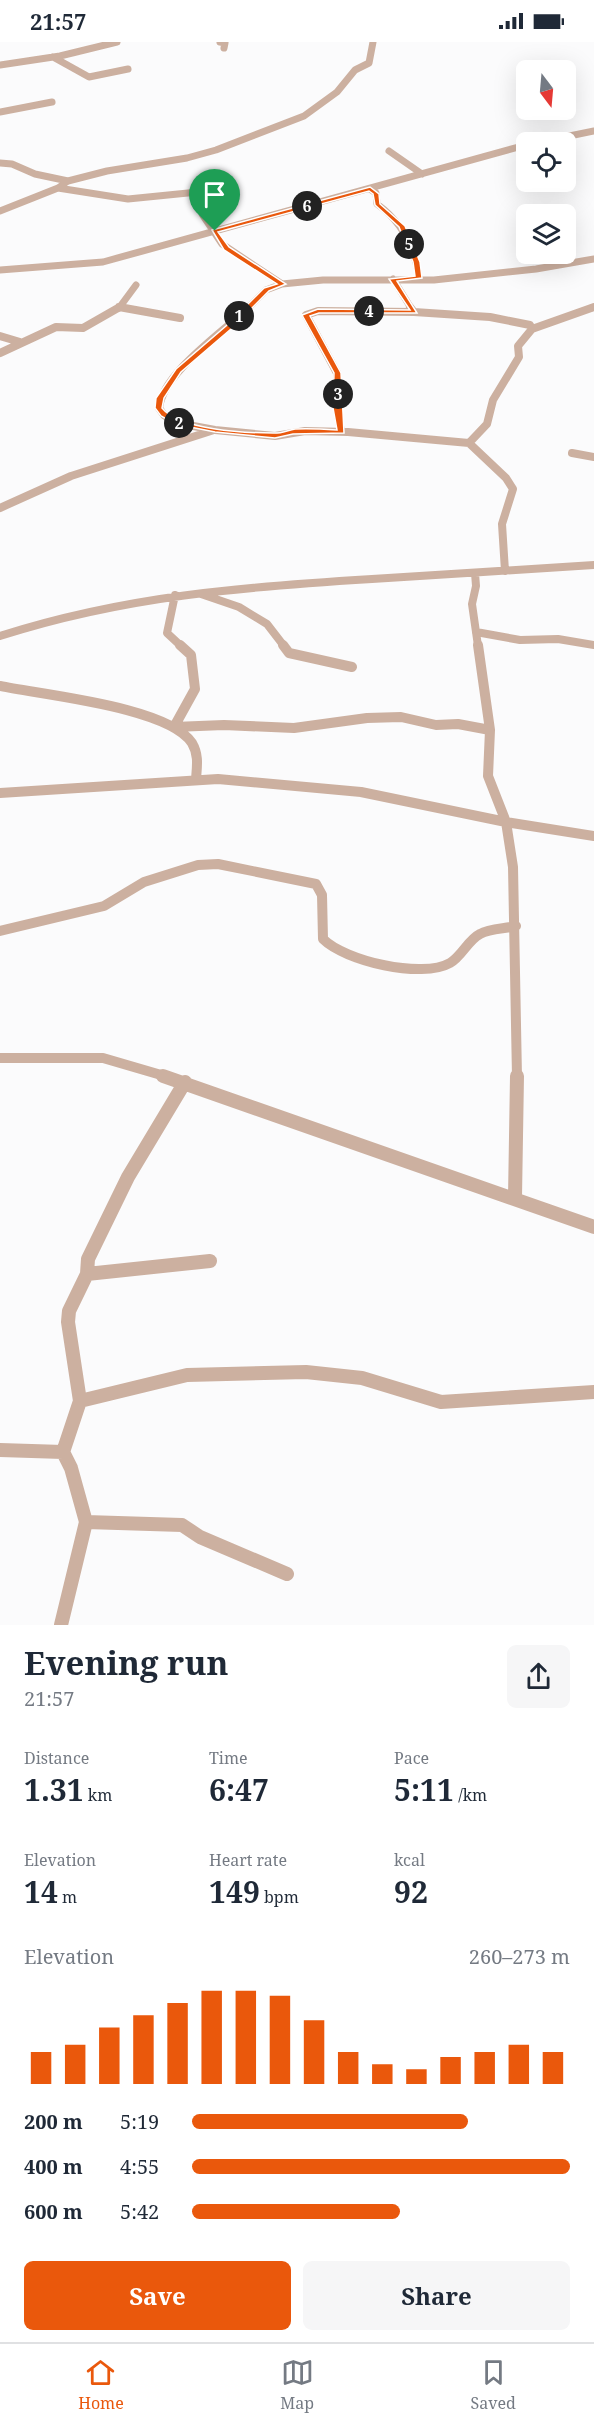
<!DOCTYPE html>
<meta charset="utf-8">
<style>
body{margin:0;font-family:"Noto Serif",serif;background:#f6f6f7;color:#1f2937;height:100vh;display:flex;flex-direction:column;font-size:22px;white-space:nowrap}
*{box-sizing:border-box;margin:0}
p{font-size:20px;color:#747a83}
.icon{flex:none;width:33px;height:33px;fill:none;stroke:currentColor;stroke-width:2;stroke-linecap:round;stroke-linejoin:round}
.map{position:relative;height:1583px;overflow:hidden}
.sheet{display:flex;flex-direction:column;background:#fff;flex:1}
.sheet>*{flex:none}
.needle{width:39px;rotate:164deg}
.fabs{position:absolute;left:516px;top:18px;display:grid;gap:12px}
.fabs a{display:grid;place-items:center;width:60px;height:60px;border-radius:9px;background:#fff;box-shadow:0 6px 24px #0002;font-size:30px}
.pin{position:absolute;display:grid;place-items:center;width:51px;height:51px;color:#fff;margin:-62px -26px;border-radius:50% 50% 50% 0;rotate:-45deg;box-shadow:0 0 6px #0007}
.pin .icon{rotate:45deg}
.km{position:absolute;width:30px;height:30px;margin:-15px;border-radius:50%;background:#222;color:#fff;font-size:16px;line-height:30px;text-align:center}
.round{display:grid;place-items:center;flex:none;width:63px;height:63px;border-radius:9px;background:#f6f6f7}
.headline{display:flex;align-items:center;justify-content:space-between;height:102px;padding:0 24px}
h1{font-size:33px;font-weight:700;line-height:45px}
.figures{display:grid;grid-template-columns:repeat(3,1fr);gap:9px;height:102px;padding:6px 24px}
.figures div{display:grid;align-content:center}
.figures b{font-size:30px;font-weight:700}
.figures small{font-size:16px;font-weight:400}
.figures p{font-size:16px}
.chart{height:168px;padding:12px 24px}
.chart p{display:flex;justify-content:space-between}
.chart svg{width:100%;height:108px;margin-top:6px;stroke:#ea580c;stroke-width:6}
.button{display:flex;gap:12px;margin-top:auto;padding:12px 24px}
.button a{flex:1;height:69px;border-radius:9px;background:#ea580c;color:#fff;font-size:24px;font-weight:700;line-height:69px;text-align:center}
.button a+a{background:#f6f6f7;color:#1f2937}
ul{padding:0 24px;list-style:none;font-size:20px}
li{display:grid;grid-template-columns:96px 72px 1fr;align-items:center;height:45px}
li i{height:15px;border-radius:8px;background:#ea580c}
.status{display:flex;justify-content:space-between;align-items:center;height:42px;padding:0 30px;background:#fff;direction:ltr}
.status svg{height:16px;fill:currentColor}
.tab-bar{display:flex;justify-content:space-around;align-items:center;height:84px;border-top:2px solid #e0e1e3;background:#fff;font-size:16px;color:#747a83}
.tab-bar a{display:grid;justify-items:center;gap:3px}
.tab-bar .on{color:#ea580c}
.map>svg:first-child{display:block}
</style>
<div class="status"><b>21:57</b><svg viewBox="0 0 49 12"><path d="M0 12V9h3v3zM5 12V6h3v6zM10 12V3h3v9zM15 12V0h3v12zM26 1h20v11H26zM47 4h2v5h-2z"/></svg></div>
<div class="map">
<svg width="594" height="1583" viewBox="0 0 594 1583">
<rect width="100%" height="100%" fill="#fbfbfc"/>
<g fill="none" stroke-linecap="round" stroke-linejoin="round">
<path stroke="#ccb0a0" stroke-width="7" d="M220,0L225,1L224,6
M53,15L89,35L128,27
M0,23L60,14L117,0
M0,70L52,60
M540,100L594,89
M389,109L422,132
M0,121L12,122L35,132L68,139
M58,146L128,157L198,150L203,159L202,172L222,202L282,242L323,238H434L536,227L594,217
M370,147L376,151L377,162C402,180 415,206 419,236
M0,169L58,146L68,139L107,129L187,116L216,108L304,74L337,50L355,28L369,21L373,0
M0,228L103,220L526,103
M393,237L411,266
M119,266L136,243
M248,266L266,248L282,242
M591,266L594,265"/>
<path stroke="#ccb0a0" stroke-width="8" d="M119,265L180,276
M249,265C224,290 163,330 159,366L164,373L177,381L215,388L275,394L305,389L348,390L469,401L487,382L493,358L519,315L518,304L532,287
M410,265L414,270L490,275L530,283L532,287L594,265
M0,294L20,300
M0,311L56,285L83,286L118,266
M341,390L337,366V331L306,273L318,269L414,270
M469,401L506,436L513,447L502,482L505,529
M572,411L594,415
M0,466L71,434L214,388
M475,531L476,544L472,562L478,604
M201,552L239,565L267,582L284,604
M175,553L167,591L181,604
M476,590L520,598L558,597L594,603
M0,594C125,554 242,545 372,537C446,532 520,528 594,523"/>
<path stroke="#ccb0a0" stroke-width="10" d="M283,603L289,611L352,625
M478,603L490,688L488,734L506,780L513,825L517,1035
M0,644C43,653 169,665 192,701C199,713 197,724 196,737
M174,685L224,683L294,686L367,676L401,675L436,683L458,682L490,688
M174,685L195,647L191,613L180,603
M0,751L218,737L361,750L506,780L594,794
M0,889L104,864L144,840L198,823L218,822L316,842L322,853L323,897C345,919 422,937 450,921C462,914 468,898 480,892C490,886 504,887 516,884
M0,1016H103L168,1035"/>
<path stroke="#ccb0a0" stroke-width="14" d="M163,1034L594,1185
M515,1155L517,1034
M87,1232L88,1217L128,1135L185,1040
M80,1359L187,1333L306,1330L362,1336L441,1360L594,1350
M0,1408L63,1410L71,1426L86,1480L61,1583
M63,1410L80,1359L68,1280L69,1269L87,1232L210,1219
M86,1480L182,1483L200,1495L287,1532"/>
</g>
<path fill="#ea580c" stroke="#fff" stroke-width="1.5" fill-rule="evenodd" d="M370,145L379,152L380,162L405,184L420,220L422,236L397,239L417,271H319L310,274L341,331L344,391L293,392L275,396L215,390L175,382L161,374L155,366L156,356L176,327L226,284L264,246L277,242L224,208L212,188ZM369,149L373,152L375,163L399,185L413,220L415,234L389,237L410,268L318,267L302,273L334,331L333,366L337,388C323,387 309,386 295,387C288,388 280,392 273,391C245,391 180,388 162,366L164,356L181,330L231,287L269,249L286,242L229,205L218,190Z"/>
</svg>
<div class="fabs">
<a><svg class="needle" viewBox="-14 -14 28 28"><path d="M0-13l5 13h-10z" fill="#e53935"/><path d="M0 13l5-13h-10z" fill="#747a83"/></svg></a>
<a><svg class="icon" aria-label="locate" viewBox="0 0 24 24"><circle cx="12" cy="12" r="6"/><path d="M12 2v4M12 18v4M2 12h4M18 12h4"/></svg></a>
<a><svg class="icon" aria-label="layers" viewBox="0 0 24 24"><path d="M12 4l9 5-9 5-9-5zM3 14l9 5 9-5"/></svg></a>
</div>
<div class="pin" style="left:215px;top:189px;background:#1e9e55"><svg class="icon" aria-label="arrive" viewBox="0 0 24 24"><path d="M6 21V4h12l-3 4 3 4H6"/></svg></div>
<b class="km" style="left:239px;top:274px">1</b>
<b class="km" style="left:179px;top:381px">2</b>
<b class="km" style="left:338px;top:352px">3</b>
<b class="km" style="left:369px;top:269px">4</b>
<b class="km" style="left:409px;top:202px">5</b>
<b class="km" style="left:307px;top:164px">6</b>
</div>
<section class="sheet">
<div class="headline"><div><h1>Evening run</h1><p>21:57</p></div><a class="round"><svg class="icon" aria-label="share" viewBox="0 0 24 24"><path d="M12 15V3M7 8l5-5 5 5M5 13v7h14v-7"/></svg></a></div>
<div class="figures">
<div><p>Distance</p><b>1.31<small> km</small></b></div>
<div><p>Time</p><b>6:47</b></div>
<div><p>Pace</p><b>5:11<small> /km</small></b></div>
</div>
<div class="figures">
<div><p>Elevation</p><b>14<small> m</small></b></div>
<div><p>Heart rate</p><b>149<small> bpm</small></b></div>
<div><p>kcal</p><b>92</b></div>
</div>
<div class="chart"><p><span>Elevation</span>260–273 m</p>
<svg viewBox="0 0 160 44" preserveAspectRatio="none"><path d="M5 44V31M15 44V28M25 44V21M35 44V16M45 44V11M55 44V6M65 44V6M75 44V8M85 44V18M95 44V31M105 44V36M115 44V38M125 44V33M135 44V31M145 44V28M155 44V31"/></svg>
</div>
<ul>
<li><b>200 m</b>5:19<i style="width:73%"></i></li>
<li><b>400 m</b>4:55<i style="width:100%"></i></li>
<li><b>600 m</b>5:42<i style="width:55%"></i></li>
</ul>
<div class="button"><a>Save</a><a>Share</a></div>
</section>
<nav class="tab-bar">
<a class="on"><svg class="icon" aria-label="home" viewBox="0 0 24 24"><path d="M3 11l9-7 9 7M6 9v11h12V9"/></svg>Home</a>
<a><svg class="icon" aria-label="map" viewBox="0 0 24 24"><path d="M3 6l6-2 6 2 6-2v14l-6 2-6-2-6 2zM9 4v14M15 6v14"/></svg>Map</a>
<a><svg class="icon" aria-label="saved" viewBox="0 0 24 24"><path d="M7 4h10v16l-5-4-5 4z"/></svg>Saved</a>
</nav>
